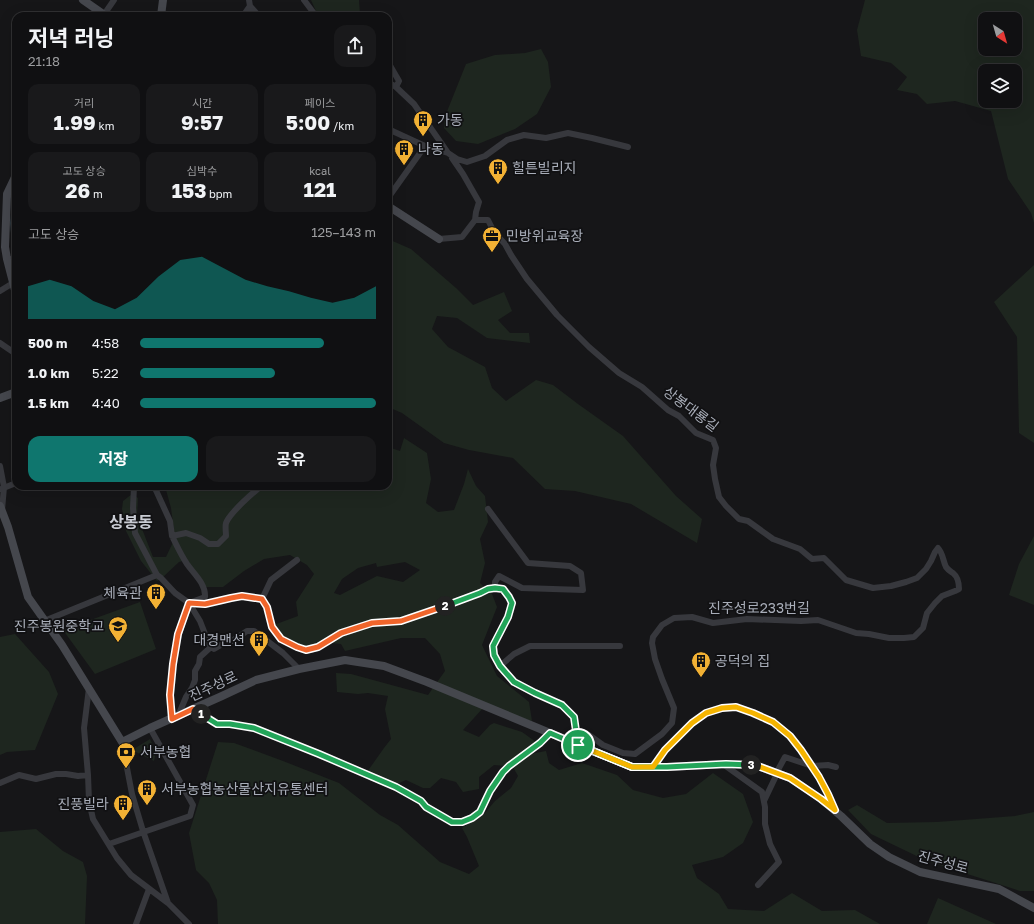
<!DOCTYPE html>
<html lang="ko">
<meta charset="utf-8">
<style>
body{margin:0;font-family:"Golos Text","Noto Sans KR",sans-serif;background:#19191b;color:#f1f3f6;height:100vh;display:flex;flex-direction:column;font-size:15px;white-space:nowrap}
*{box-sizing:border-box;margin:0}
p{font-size:13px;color:#9c9d9f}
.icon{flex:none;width:22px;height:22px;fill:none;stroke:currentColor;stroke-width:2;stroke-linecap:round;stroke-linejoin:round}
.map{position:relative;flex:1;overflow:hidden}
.details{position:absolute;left:12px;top:12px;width:380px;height:478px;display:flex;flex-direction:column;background:#101012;border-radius:12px;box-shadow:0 4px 16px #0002,0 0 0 1px #303032}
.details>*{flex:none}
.needle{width:26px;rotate:143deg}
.controls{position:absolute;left:978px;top:12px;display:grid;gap:8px}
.controls a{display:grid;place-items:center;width:44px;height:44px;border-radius:8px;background:#101012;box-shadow:0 4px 16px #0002,0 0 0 1px #303032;font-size:20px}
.pin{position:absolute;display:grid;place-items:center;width:34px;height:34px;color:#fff;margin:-17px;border:2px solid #fff;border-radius:50%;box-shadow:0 1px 4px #0007}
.km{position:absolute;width:20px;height:20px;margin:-10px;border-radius:50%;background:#222;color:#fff;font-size:11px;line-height:20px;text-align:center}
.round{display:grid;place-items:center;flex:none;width:42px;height:42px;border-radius:12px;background:#19191b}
.head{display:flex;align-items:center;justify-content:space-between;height:68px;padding:0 16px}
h1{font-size:22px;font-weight:700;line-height:30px}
.stats{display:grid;grid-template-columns:repeat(3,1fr);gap:6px;height:68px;padding:4px 16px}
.stats div{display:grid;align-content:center;border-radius:10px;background:#19191b;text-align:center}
.stats b{font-size:20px;font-weight:700}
.stats small{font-size:11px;font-weight:400}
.stats p{font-size:11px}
.chart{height:112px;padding:8px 16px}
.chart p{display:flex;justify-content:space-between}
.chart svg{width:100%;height:72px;margin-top:4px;fill:#0f766e;opacity:.7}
.primary-button{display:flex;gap:8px;margin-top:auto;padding:8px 16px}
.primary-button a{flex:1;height:46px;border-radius:12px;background:#0f766e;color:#fff;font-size:16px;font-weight:700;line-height:46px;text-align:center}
.primary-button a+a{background:#19191b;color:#f1f3f6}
ul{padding:0 16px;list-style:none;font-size:13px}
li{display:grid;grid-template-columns:64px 48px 1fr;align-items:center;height:30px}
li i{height:10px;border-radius:5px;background:#0f766e}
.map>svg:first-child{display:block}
</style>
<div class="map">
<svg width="1034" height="924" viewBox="0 0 1034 924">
<rect width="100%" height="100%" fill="#161618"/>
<path fill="#1e261f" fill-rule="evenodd" d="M311,0H359L360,15L359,16H320L316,11Z
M865,0H1034V223L1031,213L1008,179L991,111L955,101L927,104L917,94L897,90L907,77L891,63L861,56L857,30ZM985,19H1015V49H985ZM985,71H1015V101H985Z
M541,49L548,62L551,87L537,114L515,129L478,144L456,141L444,128V119L466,64L495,55L525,53Z
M388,239L411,249L456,288L473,305L504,292L512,311L498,320L510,333H529L530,343L487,338L457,318L437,316L432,329L448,347L485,367L492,388L506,401L536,380L553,385L578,404L623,436L676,496L702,519L697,543L631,504L575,491L545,489L513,458L469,450L444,443L402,413L388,407Z
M1034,265V443L1019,433L1017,337L994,302Z
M404,438L427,453L431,479L426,503L438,512L454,510L464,484L468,469L476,486L485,496L488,522L480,539L485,563L480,583L492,594L497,607L482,645L497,676L529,702L532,721L484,707L463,730L479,737L490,725L494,723L522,732L536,742L526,751L506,766L494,765L479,777V789L463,792L456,782L441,778L430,788H423L406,780L397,784L367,772L384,748L391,739L385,709L388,696L368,693L358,694L337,692L336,673L351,674L428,695L445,671L440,654L425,638H401L345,651L341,644L321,642L302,648L276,638L271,626L298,616L296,602L314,574L307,565L290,555L264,559L244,571L223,587H202L187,560L179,562L163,577L157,581L141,561L126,531L122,509L123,501L132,494L138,498L137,516L153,557H166L175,538L171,508L165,486H388V447L400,451ZM405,562L420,570L403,582L377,576L340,595L334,593L342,579L358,568L376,563L377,567Z
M1034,536V605L1009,595L1019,564Z
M140,602L156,649L95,674L63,630Z
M15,634L49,672L58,694L35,750L7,752L0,755V637Z
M150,739L156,751L154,761L132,750Z
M218,742L234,743L283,761L339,783L380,815L398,825L440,862L469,874L479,866L467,837L462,828L484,814L495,801L511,788L518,776L513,767L530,754L546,751L549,763L559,770L582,763L617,775L633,790L663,798L686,794L713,773L743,794L753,822L743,843L723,857L692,865L697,878L719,894L728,909L764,911L792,893L822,911L855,910L880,924H218L217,900L209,883L196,870L189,833Z
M857,805L887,823L937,822L1015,816L1034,812V891H1020L927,861L871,834L848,810Z
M36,829L63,851L83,862L87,876L85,924H0V832Z
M938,898L996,924H927Z"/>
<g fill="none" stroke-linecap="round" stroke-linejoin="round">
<path stroke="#2c353c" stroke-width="2" d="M14,197L11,223L14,254
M15,264L16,265"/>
<path stroke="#37383d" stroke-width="6" d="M249,0L250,6L259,16
M304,0L316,16
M103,16L114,0
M243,16L250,6
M388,62L399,81L396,87
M388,82L396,87L414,104L448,153L457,159L467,162L485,156L507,140L524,135L546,138L568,133L592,138L628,147
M388,129L425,146L448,153
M452,158L463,174L479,202L476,212L475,220
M7,194L16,195
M388,198L425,146
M439,239L462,237L475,220H488L494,232L505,244L511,255L527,279L557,315L589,347L619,373L642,387L668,410L679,416L696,433L713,440L716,448L713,465L715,479L719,497L726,506L739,519L748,521L773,539L800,549L812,559L824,558L846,580L873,588L891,586L906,582L917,578L926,569L931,561L935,552L938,548C943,553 943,561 946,567C948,570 950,571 953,573C958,577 959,583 959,589L955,591L942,596L935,603L927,613L923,628L914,637L904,638H889L869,634L856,633L818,620L801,621L747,619L713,623L692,617L674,618L662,625L653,637L652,643L655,659L662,679L674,708L672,723L662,734L635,754L623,753L603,745L589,735L576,730
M7,259H16
M0,291L13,283
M0,343L16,354
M0,466L4,487L2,510
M134,486L133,508L135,533L157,575
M154,486L170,521L172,536
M1,489L16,483
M488,509L528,563L570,566L581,573L583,590L522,588L499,576L495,582V588
M157,575L161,578L175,593L189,603L200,621L209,644L214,649L226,642L232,641L247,631H254L283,653L299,669
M262,599L271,580L297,560
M189,603L205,604L231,598L242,596L262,599L267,607L272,627L281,639L297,647L307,650L318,647L341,633L372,623L401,621L452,604L480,593L488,589L495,588L503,589L509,597L512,603L508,617L493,646L494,655L500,666L514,682L535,693L562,705L574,717L579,745
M44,621L157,575
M500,666L514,654L530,646H620
M89,688L84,728L88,775L89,801L93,819L117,858L131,875L168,903L189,924
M193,709L217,724H230L254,728L319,754L396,787L421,801L426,807L452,822H462L472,818L480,812L490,791L503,772L509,766L540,743L550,733
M178,716L186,697L192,688L195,680V671L199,664L200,657L212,646
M172,719L170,695L173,664L179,634L189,603L205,597C206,584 194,574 187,564C181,555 177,546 172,536L186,533L200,538L209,544H218L226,536C226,532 225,527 226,523C230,512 252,494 261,486
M122,742L132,794L143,831L168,903
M723,764L762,792L765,807V824L770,844L779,862L758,885
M653,767L665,750L692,723L706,713L721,708L736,707L753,713L773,722L790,736L801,750L819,777L828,794L835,810
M779,768L785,757L812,766L828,765L836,767
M0,783L19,775L36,779L56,774H66L78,776L88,775
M764,801L775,778
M109,844L190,816L193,805L150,728
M136,924L149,889"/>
<path stroke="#45474d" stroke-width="8" d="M83,0L106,16
M161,16L163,0
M16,175L7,194L5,247L7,259L16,294
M388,206L439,239
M0,398L16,392
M0,506L8,527L28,597L62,645L122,742L150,728L222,696L256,680L299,669L345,660L384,666L427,682L632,767H667L726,764L755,765L790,778L821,799L841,816L870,844L889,857L920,872L999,889L1034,908"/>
</g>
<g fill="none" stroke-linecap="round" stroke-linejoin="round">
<defs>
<path id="split-1" d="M201,714L217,724H230L254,728L319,754L396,787L421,801L426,807L452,822H462L472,818L480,812L490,791L503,772L509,766L540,743L550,733L578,745"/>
<path id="split-2" d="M201,714L193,709L172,719L170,695L173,664L178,634L189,603L205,604L231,598L242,596L262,599L267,607L272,627L281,639L297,647L306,650L318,647L341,633L372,623L401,621L445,606"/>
<path id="split-3" d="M445,606L480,593L488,589L495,588L503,589L509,597L512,603L508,617L493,646L494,655L500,666L514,682L535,693L562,705L574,717L578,745L632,767H667L726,764L751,765"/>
<path id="split-4" d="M578,745L632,767H653L665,750L692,723L706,713L722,708L736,707L753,713L773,722L790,736L801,750L819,777L828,794L835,810L821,799L790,778L755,765H751"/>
</defs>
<use href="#split-1" stroke="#fff" stroke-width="8"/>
<use href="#split-2" stroke="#fff" stroke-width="8"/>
<use href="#split-3" stroke="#fff" stroke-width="8"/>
<use href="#split-4" stroke="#fff" stroke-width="8"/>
<use href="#split-1" stroke="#22a559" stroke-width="5"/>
<use href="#split-2" stroke="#f0652b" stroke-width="5"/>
<use href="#split-3" stroke="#22a559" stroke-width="5"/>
<use href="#split-4" stroke="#f5b400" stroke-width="5"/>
</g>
<defs>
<symbol id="building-pin" viewBox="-11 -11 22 30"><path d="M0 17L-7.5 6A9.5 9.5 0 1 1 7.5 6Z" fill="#f2b134" stroke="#111113"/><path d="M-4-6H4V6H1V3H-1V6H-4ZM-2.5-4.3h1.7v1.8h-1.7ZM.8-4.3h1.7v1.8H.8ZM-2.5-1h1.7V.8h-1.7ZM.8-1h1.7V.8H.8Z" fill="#111"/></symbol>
<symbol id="office-pin" viewBox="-11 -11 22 30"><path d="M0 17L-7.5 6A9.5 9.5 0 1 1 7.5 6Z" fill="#f2b134" stroke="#111113"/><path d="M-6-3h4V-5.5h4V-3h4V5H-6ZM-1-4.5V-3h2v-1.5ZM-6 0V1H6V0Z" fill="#111"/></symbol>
<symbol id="school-pin" viewBox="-11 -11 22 30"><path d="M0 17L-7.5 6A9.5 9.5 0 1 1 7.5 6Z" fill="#f2b134" stroke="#111113"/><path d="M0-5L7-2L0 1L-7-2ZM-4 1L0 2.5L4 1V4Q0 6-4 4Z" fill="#111"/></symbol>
<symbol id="bank-pin" viewBox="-11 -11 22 30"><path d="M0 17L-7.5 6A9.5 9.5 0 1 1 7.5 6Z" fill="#f2b134" stroke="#111113"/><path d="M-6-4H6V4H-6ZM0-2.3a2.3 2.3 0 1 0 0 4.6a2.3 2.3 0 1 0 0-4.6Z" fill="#111"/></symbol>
</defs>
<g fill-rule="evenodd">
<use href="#building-pin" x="412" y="109" width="22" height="30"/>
<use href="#building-pin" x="393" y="138" width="22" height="30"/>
<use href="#building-pin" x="487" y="157" width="22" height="30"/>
<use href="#office-pin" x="481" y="225" width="22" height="30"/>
<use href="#building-pin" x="145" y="582" width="22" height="30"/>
<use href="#school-pin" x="107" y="615" width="22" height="30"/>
<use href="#building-pin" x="248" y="629" width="22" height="30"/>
<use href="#building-pin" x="690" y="650" width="22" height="30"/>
<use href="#bank-pin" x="115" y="741" width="22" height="30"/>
<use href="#building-pin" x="136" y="778" width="22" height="30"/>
<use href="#building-pin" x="112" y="793" width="22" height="30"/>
</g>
<g text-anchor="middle" stroke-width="3.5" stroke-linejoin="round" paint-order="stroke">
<g font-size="14" fill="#a8adb8" stroke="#111113" text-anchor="start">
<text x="437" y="125">가동</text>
<text x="418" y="154">나동</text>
<text x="512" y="173">힐튼빌리지</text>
<text x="506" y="241">민방위교육장</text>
<text x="142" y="598" text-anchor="end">체육관</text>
<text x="104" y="631" text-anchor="end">진주봉원중학교</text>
<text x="245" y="645" text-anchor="end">대경맨션</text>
<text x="715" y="666">공덕의 집</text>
<text x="140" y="757">서부농협</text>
<text x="161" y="794">서부농협농산물산지유통센터</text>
<text x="109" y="809" text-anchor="end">진풍빌라</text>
</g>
<g font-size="14" fill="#a8adb8" stroke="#111113">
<text transform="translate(691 409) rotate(37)" y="5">상봉대룡길</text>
<text x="759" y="613">진주성로233번길</text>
<text transform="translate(213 686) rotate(-25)" y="5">진주성로</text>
<text transform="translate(943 862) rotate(15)" y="5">진주성로</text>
</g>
<g font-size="16" font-weight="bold" fill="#c9ccd4" stroke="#111113">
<text x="131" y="528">상봉동</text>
</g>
</g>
</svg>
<div class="controls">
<a><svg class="needle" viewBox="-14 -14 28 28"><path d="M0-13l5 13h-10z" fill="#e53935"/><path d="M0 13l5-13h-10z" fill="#9c9d9f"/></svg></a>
<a><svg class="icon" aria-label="layers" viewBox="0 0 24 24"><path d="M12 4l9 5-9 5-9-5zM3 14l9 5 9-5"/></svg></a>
</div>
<div class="pin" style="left:578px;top:745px;background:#1e9e55"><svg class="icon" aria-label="arrive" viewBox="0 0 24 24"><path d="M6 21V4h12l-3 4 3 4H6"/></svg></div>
<b class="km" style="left:201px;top:714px">1</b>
<b class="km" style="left:445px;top:606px">2</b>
<b class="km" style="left:751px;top:765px">3</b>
<section class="details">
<div class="head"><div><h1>저녁 러닝</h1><p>21:18</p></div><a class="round"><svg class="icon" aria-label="share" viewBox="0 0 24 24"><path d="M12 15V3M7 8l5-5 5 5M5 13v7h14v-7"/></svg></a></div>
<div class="stats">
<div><p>거리</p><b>1.99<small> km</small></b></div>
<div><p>시간</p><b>9:57</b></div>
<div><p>페이스</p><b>5:00<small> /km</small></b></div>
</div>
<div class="stats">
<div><p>고도 상승</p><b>26<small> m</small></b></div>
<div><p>심박수</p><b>153<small> bpm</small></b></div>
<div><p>kcal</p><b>121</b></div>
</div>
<div class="chart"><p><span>고도 상승</span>125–143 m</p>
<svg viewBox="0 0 160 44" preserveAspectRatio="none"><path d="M0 44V24L10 20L20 24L30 33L40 38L50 31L60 18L70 8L80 6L90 13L100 20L110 24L120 27L130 31L140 34L150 31L160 24V44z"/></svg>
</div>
<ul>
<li><b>500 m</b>4:58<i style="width:78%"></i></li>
<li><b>1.0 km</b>5:22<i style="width:57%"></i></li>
<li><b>1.5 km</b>4:40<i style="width:100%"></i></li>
</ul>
<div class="primary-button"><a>저장</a><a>공유</a></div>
</section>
</div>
